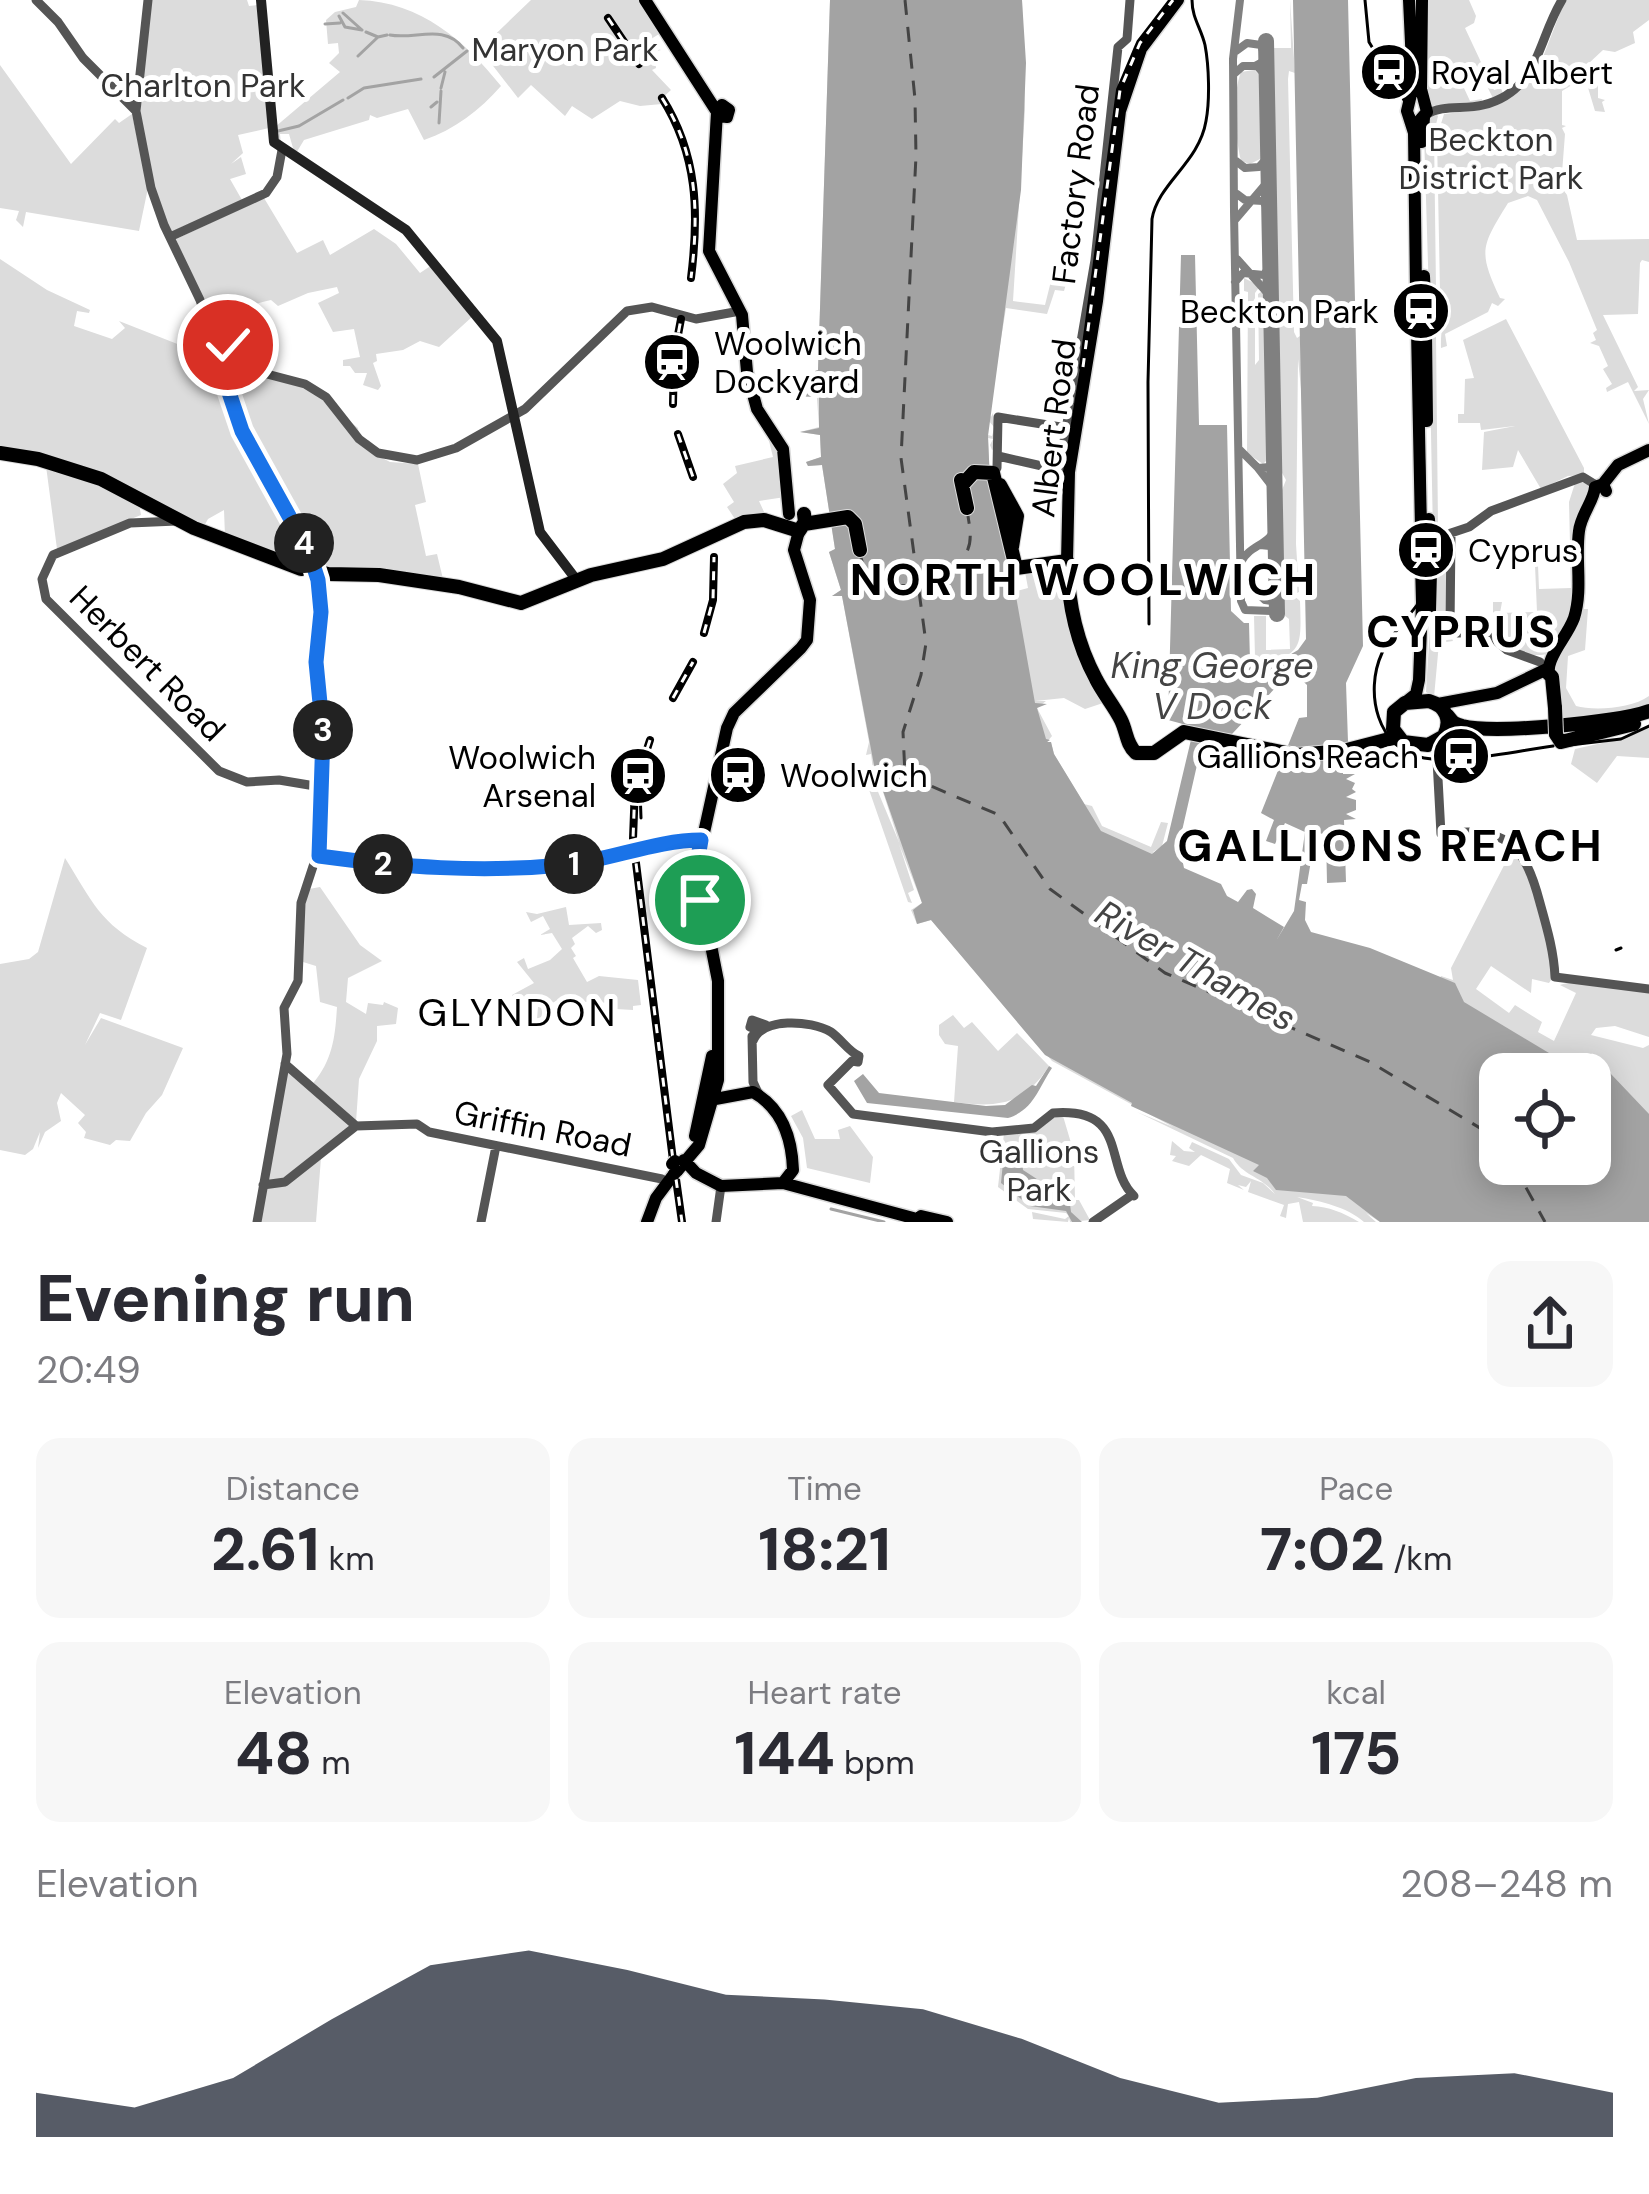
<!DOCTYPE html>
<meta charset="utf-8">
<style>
body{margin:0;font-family:"DM Sans",sans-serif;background:#f7f7f7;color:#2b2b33;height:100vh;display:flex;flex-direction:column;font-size:45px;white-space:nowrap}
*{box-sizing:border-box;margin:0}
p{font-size:39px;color:#7c7c81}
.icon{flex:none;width:66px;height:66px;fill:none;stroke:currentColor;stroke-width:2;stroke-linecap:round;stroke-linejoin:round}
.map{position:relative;height:1222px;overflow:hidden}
.drawer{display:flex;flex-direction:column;background:#fff;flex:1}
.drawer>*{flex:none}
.tools{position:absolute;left:1479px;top:1053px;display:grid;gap:24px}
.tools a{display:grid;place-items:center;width:132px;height:132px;border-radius:24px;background:#fff;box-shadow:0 6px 30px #0003;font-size:60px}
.pin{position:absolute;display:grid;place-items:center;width:102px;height:102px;color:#fff;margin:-51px;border:6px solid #fff;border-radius:50%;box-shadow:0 3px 12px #0007}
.km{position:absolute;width:60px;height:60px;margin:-30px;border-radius:50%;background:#222;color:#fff;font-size:33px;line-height:60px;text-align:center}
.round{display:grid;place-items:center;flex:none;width:126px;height:126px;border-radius:24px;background:#f7f7f7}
.head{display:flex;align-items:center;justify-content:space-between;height:204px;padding:0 36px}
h1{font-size:66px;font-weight:800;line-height:90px}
.stats{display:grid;grid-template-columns:repeat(3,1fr);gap:18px;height:204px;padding:12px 36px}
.stats div{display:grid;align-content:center;border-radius:24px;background:#f7f7f7;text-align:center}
.stats b{font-size:60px;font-weight:800}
.stats small{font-size:33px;font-weight:400}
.stats p{font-size:33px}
.chart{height:336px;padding:24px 36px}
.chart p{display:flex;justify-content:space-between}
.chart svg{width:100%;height:216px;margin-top:12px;fill:#111827;opacity:.7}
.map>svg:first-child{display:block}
</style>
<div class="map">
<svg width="1649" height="1222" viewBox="0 0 1649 1222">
<rect width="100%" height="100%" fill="#fff"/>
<path fill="#dcdcdc" d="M150,0H247L249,6L257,5L269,128L238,135L243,153L231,164L241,157L246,174L230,179L242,200L171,232L154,189L140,117Z
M359,0C421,2 465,41 501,86C480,110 454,130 424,140L408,109L377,118L370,115L369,120L304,140L295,155L289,134H280L281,145L275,127L340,72L329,63L339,53L338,43L328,44L326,20L335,12L356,7Z
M531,0H641L664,31L651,39L654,48L661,50L654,52L656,68L652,70L671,90L660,100L662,104L640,106L620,101L592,119L572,106L565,116L531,85L518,98L480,49Z
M830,0H835L830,447L1349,1187L1380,1222L1366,1213L1376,1222H1364C1347,1207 1321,1201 1297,1197L1313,1203L1312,1206C1329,1207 1342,1212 1359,1222H1303L1299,1202L1288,1204L1286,1218L1280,1216L1284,1205L1248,1192L1251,1181L1246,1187L1238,1185L1244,1190L1227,1183L1230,1169L1201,1155L1189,1166L1172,1161L1176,1156L1170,1155L1172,1141L1184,1151L1195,1152L1189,1148L1192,1142L1229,1159L1241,1175L1263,1183L1275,1194C1263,1177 1243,1176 1233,1158L1137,1112L1173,1127L1052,1061L931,920L917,924L911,910L922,903L899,844L914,890L908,893L912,903L908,902L866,781L871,775L899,842L874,764L873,770L871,754L866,755L869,742L842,596H832L841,590L829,552L835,549L822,465L808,466L806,462L821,457L820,435L800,432L819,427L815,371L818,370Z
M975,0H1022L1025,110L1013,301L1045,305L1052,277L1053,282L1066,284L1064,291L1055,290L1047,314L1006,308L989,414L991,417L993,413L994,427L988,420V435L992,436L994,429L995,448L992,450L990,445L993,439L988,438L990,481L996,492L994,498L1013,592L1028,588L1025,572L1047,568L1051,582L1065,580L1079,648L1106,702L1085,709L1064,698L1035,701H1046L1037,708L1052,736L1047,742H1051L1054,754L1084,804L1092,806L1102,826L1151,847L1161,822L1168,823L1162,846L1153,852L1159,860L1144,874C1101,863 1061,820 1044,779C1038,765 1038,756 1026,748C1031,728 1018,706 1015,686C1009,649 1003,613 996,577C978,480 984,380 992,282C995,253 992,218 1009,193L1001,184L984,96Z
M1290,0L1295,73L1289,71L1288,79L1294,332L1297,338L1300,336L1301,389L1298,359L1296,544L1299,592L1293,595L1300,601C1302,653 1300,648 1264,669L1251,661L1255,657L1254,616H1266V650L1290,649L1289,619L1284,615L1282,490L1286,480L1281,471L1273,48H1291Z
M1424,0H1469L1476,16L1474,23L1465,28L1494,90L1501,88L1503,94L1493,98L1475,63L1457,73L1470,101L1482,99L1481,103L1431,106L1425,98Z
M1565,0H1649V20L1633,32L1635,43L1615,52L1603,50L1588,64L1598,85V98L1605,100L1602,102L1605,112L1595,111L1583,71L1577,87L1572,85L1562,91V125L1566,126L1562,128L1565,134L1561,186L1567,195L1577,240L1649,239V262L1642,260L1640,263L1638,314L1603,315L1638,387L1634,391L1649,390L1643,399L1649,424L1628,382L1607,392L1606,388L1612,384L1603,369L1608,366L1599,346L1590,343L1596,340L1593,333L1597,330L1569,262L1537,200L1528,196L1508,203C1481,247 1478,251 1500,298L1505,299L1498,306L1492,303L1488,312L1445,334L1447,346L1441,348C1440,326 1448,312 1440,291L1437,137L1444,114L1469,111L1528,81L1543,57Z
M0,65L71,164L115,119L119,123L132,114L148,188L139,231L26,212L23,227L16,220L19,211L0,208Z
M1254,70L1260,75L1262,158L1250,164L1241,161C1235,137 1232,95 1241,72Z
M1435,113L1438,116L1434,133L1436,289L1442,312L1436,336L1438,526L1449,545L1448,630L1453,641L1439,643L1434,697L1426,692L1427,675L1434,567C1446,554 1441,547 1433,534L1429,332L1437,313L1429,296L1424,134L1430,115Z
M264,198L297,253L323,240L330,255L374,229L396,244L420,273L432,265L473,316L439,347L420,341L403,350L376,354L377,361L373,363L381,386L378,390L363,385L367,373H355L350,366H343V360L360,357L354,329L333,332L318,303L339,293L337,287L308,293L278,306L271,300C251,304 228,314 217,326L220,329L228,326L227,340L237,348L217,342L176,239Z
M0,259L47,290L90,310L89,313L77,311L74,326L112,339L125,328L119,321L185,347L211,348L242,435L309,557L307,562L225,536L224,510L208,519L203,528L105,478L0,450Z
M1244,278L1260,286L1255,293V365L1259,360L1258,294L1264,290L1267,460L1263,464L1247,453L1248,292L1244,291Z
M1506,319L1584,468V475L1568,476L1541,489L1518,450L1513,467L1482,470L1484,432L1515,426L1481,430L1480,423H1458V414H1464L1465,379L1474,378L1463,340Z
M223,346L253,370L311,390L358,428L359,435L352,438L368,440L378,448L367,450L390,462L418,464L426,502L415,505L426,556L437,554L443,579L324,569L248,436L219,349Z
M766,429L776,439L785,497L759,501L765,514L735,519L727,507L734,502L723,484L737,473L735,466L773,457Z
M46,466L91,479L139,504L141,515L57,549Z
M1576,480L1591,485L1582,510L1576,604L1551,653C1529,660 1508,648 1493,633V602H1502L1500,613L1537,612L1535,565H1538L1539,589L1571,588L1569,502Z
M1580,609H1588L1585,650L1568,656L1566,688L1576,706C1593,711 1631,709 1649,696V709L1560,721L1554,663Z
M1649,728V758L1617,756L1597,783L1571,764L1575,749L1625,738Z
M1513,848C1538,881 1550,938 1551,980L1549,983L1532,979L1531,993L1491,966L1476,989L1509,1013L1515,1005L1542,1022L1538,1032L1554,1041L1576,993L1560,985C1577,978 1627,990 1649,991V1037L1615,1026L1596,1028L1591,1035L1643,1048L1649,1045V1204L1590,1074H1535L1437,983L1441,976L1453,980L1451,968Z
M65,858C92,901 100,924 147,948L121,1020L100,1013L85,1045L101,1018L183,1048L162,1095L146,1113L130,1141L116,1140L110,1145L84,1138L86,1132L78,1123L85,1115L61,1093L57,1103L61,1121L45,1132L38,1148L40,1132L33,1149L25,1155L0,1150V964L29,959L38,952Z
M320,887L360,945L382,961L348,978L346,1002L366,1014L368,1003L383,1005L384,1002L398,1008L396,1024L377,1026V1041L359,1079L356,1122L321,1158L316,1222H260L287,1069L310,1087C332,1062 335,1040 337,1007L320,1002L316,966L303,962L305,896L309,889Z
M566,907L569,925L601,923L602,930L596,933L588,926L572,938L575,944L571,948L576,956L573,958L587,982L599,976L638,980L641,1005L633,1006V1010L616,1009L614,1003L556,1001L545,1007V1020L537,1019L538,1007L533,998L514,1002L512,995L534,983L517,962L524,958L528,969L550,960L562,949L552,933L540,935L550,929L543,916L531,922L526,912L537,914Z
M953,1015L964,1028L972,1022L998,1051L1017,1033L1049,1066C1024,1105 999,1108 954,1102L958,1046L945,1044L939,1035V1025Z
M802,1110L815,1139H840L838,1130L850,1126L873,1157L870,1183L807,1168L803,1138L791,1116Z
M1063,1116L1074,1153L1075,1200H1079L1090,1220L1070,1222L1069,1218L1068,1222L1033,1219L1032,1212L1065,1219L1069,1216L1066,1213L1028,1209L998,1187L1004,1133L1038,1129L1048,1118Z"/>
<path fill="#a3a3a3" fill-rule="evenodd" d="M830,0H1022L1026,63L1021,190L988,436L990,483L1011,568L1035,703L1047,704L1037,708L1046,739L1050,740L1047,742H1051L1054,754L1101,831L1152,854L1167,841L1194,727L1168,720L1181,255H1195L1199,425H1227L1231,611L1244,623H1249L1250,662L1264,670L1298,650L1306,639L1293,0H1348L1363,646L1346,683L1348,742L1343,747V774H1355L1346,779L1355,783L1352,789L1356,792L1346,797L1356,800V810L1346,814L1356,819L1344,820L1346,882L1327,883L1326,835L1316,832L1307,884H1302L1299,900L1306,902L1305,920L1311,932L1370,948L1455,983L1464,1002L1569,1065L1580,1055L1591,1053L1649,1114V1222H1380L1346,1196L1276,1190L1267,1178L1253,1171L1259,1165L1131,1106L1132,1103L1045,1055L931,920L917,924L913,910L922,903L874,765L842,596H832L841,590L829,552L835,549L822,465L808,466L806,462L821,457L820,435L800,432L819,428V397L782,396L788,388L819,386L815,371L818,370ZM1290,669L1307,685V717L1299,718L1261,813L1274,820L1266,841L1275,844L1285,823L1305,832L1294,911L1276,941L1284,927L1253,908L1256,894L1252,889L1247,890L1238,902L1227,896L1221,884L1184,868L1179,844L1205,730L1232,734L1278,685L1275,677ZM1500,1074H1590V1164H1500Z
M1049,1066L1052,1068C1039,1087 1034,1110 1008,1118L867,1103L854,1081L863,1074L879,1093L986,1106L1005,1105L1032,1085L1036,1086Z
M1035,1142L1031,1152L1022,1161L1023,1170L1040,1181L1068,1189L1071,1212L1082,1222H1072L1066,1211L1030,1206L1001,1183L1004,1152Z"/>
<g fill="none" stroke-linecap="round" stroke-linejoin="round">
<path stroke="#a3a3a3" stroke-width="3" d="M343,13L362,30
M339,16L345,27L362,30
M325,24L340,23
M366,32L378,37L387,35
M390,35C415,40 444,23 463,48
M358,56L378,37
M434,77L467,51
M441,88L445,72
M348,98L364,88L421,79
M431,107L437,102
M439,123L441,91
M278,131L299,126L343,100
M831,1209L884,1222"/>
<path stroke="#444" stroke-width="3" stroke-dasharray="15 12" stroke-linecap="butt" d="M905,0L915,99L916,156L901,458L926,643L921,675L903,732L905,775L999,815L1050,889L1165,973L1370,1062L1500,1140
M861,558L867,578C893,595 948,583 965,555C973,543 970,529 968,516
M1513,1164L1545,1222"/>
<path stroke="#808080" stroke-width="8" d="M1240,0L1233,59L1234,212L1241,601L1245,610L1271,611L1277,601
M1236,51L1247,43L1261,45L1266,60L1255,66
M1235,73L1243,66H1257L1267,77
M1236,161L1245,168L1259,167L1268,157
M1237,194L1245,200L1263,201L1269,211
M1235,220L1269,180
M1237,259L1271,297
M1235,282L1243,273L1264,275L1270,265
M1240,450L1258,468L1269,467L1274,459
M1258,468L1275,490
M1260,545L1270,546L1276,555
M1241,562C1249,545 1271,545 1276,526
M1243,579L1265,600L1272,601L1277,594"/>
<path stroke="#808080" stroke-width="16" d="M1266,41L1277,614"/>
<defs>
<path id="primary" d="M645,0L717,112L709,251L742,315L747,372L757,409L783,449L789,514
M717,112L722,105L729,110L727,117L718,116
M1420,120L1427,112L1421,89L1422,0
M1422,142L1424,118
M1424,276L1425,297L1432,312L1426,332L1427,421
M1606,491L1603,484L1618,465L1649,450
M1429,519L1430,535L1436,550L1431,571L1430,611
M799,531L794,550L810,600L807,640L801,648
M1067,561L1069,472L1097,301L1120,111L1141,49L1178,0
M1406,702L1416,694L1419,680L1422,602L1421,565L1416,550L1421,530L1417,331L1411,312L1416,290L1414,133L1407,111L1413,86L1409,0
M1438,704L1497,693L1549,668C1550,653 1568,635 1574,618C1583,589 1575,560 1579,531C1581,514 1594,501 1595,487L1603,484
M710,1100L753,1092C782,1108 792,1139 793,1170L783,1183
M695,1136L712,1056
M684,1160L696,1173L721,1186L783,1183L928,1222
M677,1171L699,1145L718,1080V981L696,869L727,728L734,713L801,648
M921,1216L947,1222
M647,1222L656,1198L674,1174"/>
<path id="trunk" d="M0,453L38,459L101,479L194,528L301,569
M961,480L967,508
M963,484L974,472L993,473L1016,568L1067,561C1068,603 1076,642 1096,679C1103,693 1114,706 1121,720C1127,732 1126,744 1136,753H1154L1184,732L1296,755L1343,751L1397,737
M1000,485L1017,516L1012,547
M804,524L848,517L855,524L860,550
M292,565L328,574L379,575L459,587L521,603L591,575L663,559L744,522L764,520L799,531L805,522L804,514
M1546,671L1552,677L1555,708
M1429,701C1446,706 1452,720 1444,736L1428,745L1403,742L1393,729L1394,712L1405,703Z
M1447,715C1453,722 1452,723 1462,726C1494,734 1617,723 1649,711
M1556,734L1561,742L1634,724"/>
</defs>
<use href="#primary" stroke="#dbdbdb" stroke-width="15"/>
<use href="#trunk" stroke="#dbdbdb" stroke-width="16"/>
<path stroke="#555" stroke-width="9" d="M36,0L58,22L83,58L136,111L151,188L164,225L200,300L239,422L313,557L323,585L317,654L323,735L321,842L301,903L298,981L284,1008L287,1054L257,1222
M136,111L148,0
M1426,115C1442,104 1464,110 1483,105C1539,91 1537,41 1562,0
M172,236L266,193L277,177L282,150
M213,345H228L263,373L305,384L326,397L359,439L378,453L417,460L456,448L525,409L627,311L652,307L696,319L740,311
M998,456L1064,471
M997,468L998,417L1067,428
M1059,470L1095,260L1118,47L1127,39L1130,0
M177,521L130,523L53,555L42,579L46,599L219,771L247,782L279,780L321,787
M1451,533L1450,628L1458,633L1486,632L1507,650L1540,662
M1451,533L1469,527L1491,511L1583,477L1596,485
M1440,740L1437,760L1441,834C1505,826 1524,842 1540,903C1547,928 1554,952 1555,977L1649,989
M638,851L701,840
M319,856L481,870L566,865L633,852
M758,1030L750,1027L752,1020L766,1025
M752,1036L753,1082L759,1095
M753,1041C762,1017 810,1020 831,1032C842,1040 849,1052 859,1056L858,1062L852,1061
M852,1061L828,1085L853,1114L992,1132L1034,1128L1053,1113C1130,1107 1103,1167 1134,1196
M285,1064L356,1126L417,1124L429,1132L662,1179
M263,1185L285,1182L356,1126
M481,1222L496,1146
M716,1222L721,1186
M1093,1222L1129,1197"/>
<path stroke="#222" stroke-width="10" d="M261,0L274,142L406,230L497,341L540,532L575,578"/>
<use href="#primary" stroke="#000" stroke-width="12"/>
<use href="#trunk" stroke="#000" stroke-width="14"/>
<path stroke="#000" stroke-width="3" d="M1365,0L1369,42L1416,120L1420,295
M1421,329L1425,534
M1420,601C1408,618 1391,634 1382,653C1364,692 1377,750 1424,758C1460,764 1516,751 1553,746
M1149,624L1148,382L1152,219C1158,183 1199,163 1206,121C1210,100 1209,66 1205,45C1201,28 1192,18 1192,0
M1561,746L1621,739L1649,726
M648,765L650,764
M640,790L641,818
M1616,950L1621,948"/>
<defs>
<path id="rail" d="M608,18L639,64
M662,98C698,155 699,213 691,278
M1083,367L1120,90L1140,43L1173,0
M673,404L674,356L681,319
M678,434L693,477
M704,633L713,600L714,557
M673,698L693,662
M650,740L635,786L633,839L673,1160
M676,1179L682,1222"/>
</defs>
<use href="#rail" stroke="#000" stroke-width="8"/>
<use href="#rail" stroke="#fff" stroke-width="3" stroke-dasharray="9" stroke-linecap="butt"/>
<defs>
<path id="primary-bridge" d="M1414,304L1427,303
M1416,321L1429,318
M1418,544L1433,542
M1419,559L1426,562L1434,558
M672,1164L675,1161
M674,1174L677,1171"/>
<path id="trunk-bridge" d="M1555,708L1556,734"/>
</defs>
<use href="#primary-bridge" stroke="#dbdbdb" stroke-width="15" stroke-linecap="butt"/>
<use href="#trunk-bridge" stroke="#dbdbdb" stroke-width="16" stroke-linecap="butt"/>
<path stroke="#555" stroke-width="9" d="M633,852L638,851"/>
<use href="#primary-bridge" stroke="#000" stroke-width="12"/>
<use href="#trunk-bridge" stroke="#000" stroke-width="14"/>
</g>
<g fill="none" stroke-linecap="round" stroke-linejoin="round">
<defs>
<path id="route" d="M228,345H213L242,431L309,552L318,580L321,612L316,662L323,734L319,856C401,867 480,873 563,865C609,861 655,840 701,840L696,869L700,900"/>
</defs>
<use href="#route" stroke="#fff" stroke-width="24"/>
<use href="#route" stroke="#1a73e8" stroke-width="15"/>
</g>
<defs>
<symbol id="station-disc" viewBox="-11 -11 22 22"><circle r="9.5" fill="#000" stroke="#fff"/><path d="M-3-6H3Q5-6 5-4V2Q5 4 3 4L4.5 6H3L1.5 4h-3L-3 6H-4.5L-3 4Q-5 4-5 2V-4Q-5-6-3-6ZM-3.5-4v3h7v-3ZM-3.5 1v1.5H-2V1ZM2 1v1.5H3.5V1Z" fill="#fff"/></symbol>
</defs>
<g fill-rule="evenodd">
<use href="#station-disc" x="1356" y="39" width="66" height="66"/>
<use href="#station-disc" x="1388" y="278" width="66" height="66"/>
<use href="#station-disc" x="639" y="329" width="66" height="66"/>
<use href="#station-disc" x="1393" y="517" width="66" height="66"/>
<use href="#station-disc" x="1428" y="723" width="66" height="66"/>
<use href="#station-disc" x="705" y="742" width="66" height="66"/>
<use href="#station-disc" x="605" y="743" width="66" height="66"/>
</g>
<g text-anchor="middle" stroke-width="10" stroke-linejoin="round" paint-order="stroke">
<g font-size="33" fill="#333" stroke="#fff">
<text x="565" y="61">Maryon Park</text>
<text x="203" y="97">Charlton Park</text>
<text x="1491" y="151">Beckton<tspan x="1491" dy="38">District Park</tspan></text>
<text x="1039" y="1163">Gallions<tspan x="1039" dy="38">Park</tspan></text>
</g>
<g font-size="33" fill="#000" stroke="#fff" text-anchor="start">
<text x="1431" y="84">Royal Albert</text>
<text x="1379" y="323" text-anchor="end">Beckton Park</text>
<text x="714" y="355">Woolwich<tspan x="714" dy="38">Dockyard</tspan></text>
<text x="1468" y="562">Cyprus</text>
<text x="1419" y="768" text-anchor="end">Gallions Reach</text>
<text x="596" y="769" text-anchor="end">Woolwich<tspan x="596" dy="38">Arsenal</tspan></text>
<text x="780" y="787">Woolwich</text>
</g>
<g font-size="33" fill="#000" stroke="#fff">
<text transform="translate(1075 184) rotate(-83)" y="12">Factory Road</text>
<text transform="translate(1053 428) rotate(-83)" y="12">Albert Road</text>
<text transform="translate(148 663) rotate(45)" y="12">Herbert Road</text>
<text transform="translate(543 1128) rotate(11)" y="12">Griffin Road</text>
</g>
<g font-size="36" font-style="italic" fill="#444" stroke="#fff">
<text x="1212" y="678">King George<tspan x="1212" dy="41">V Dock</tspan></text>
<text transform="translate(1196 965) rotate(30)" y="13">River Thames</text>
</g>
<g font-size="39" letter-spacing="3" fill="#000" stroke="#fff">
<text x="518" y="1026">GLYNDON</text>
</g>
<g font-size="45" font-weight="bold" letter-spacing="3" fill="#000" stroke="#fff">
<text x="1084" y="595">NORTH WOOLWICH</text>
<text x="1462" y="647">CYPRUS</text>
<text x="1391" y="861">GALLIONS REACH</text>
</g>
</g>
</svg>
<div class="tools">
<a><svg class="icon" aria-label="locate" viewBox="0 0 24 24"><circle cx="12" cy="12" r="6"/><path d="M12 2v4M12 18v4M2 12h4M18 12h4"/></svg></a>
</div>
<div class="pin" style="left:700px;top:900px;background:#1e9e55"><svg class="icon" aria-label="arrive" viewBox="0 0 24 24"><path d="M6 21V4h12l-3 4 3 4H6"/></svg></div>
<div class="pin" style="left:228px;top:345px;background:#d93025"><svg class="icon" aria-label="check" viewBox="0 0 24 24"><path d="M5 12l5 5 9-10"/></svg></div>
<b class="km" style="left:574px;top:864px">1</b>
<b class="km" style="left:383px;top:864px">2</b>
<b class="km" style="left:323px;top:730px">3</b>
<b class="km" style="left:304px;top:543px">4</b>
</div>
<section class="drawer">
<div class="head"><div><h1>Evening run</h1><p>20:49</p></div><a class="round"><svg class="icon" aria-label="share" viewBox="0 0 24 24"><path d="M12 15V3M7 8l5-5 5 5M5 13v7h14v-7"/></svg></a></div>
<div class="stats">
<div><p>Distance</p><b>2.61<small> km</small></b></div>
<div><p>Time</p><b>18:21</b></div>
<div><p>Pace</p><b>7:02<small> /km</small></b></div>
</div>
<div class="stats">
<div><p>Elevation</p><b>48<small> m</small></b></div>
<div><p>Heart rate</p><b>144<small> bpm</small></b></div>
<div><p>kcal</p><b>175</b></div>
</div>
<div class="chart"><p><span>Elevation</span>208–248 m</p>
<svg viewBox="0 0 160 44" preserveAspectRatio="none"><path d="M0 44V35L10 38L20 32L30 20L40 9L50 6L60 10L70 15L80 16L90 18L100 24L110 32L120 37L130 36L140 32L150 31L160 35V44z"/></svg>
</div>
</section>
